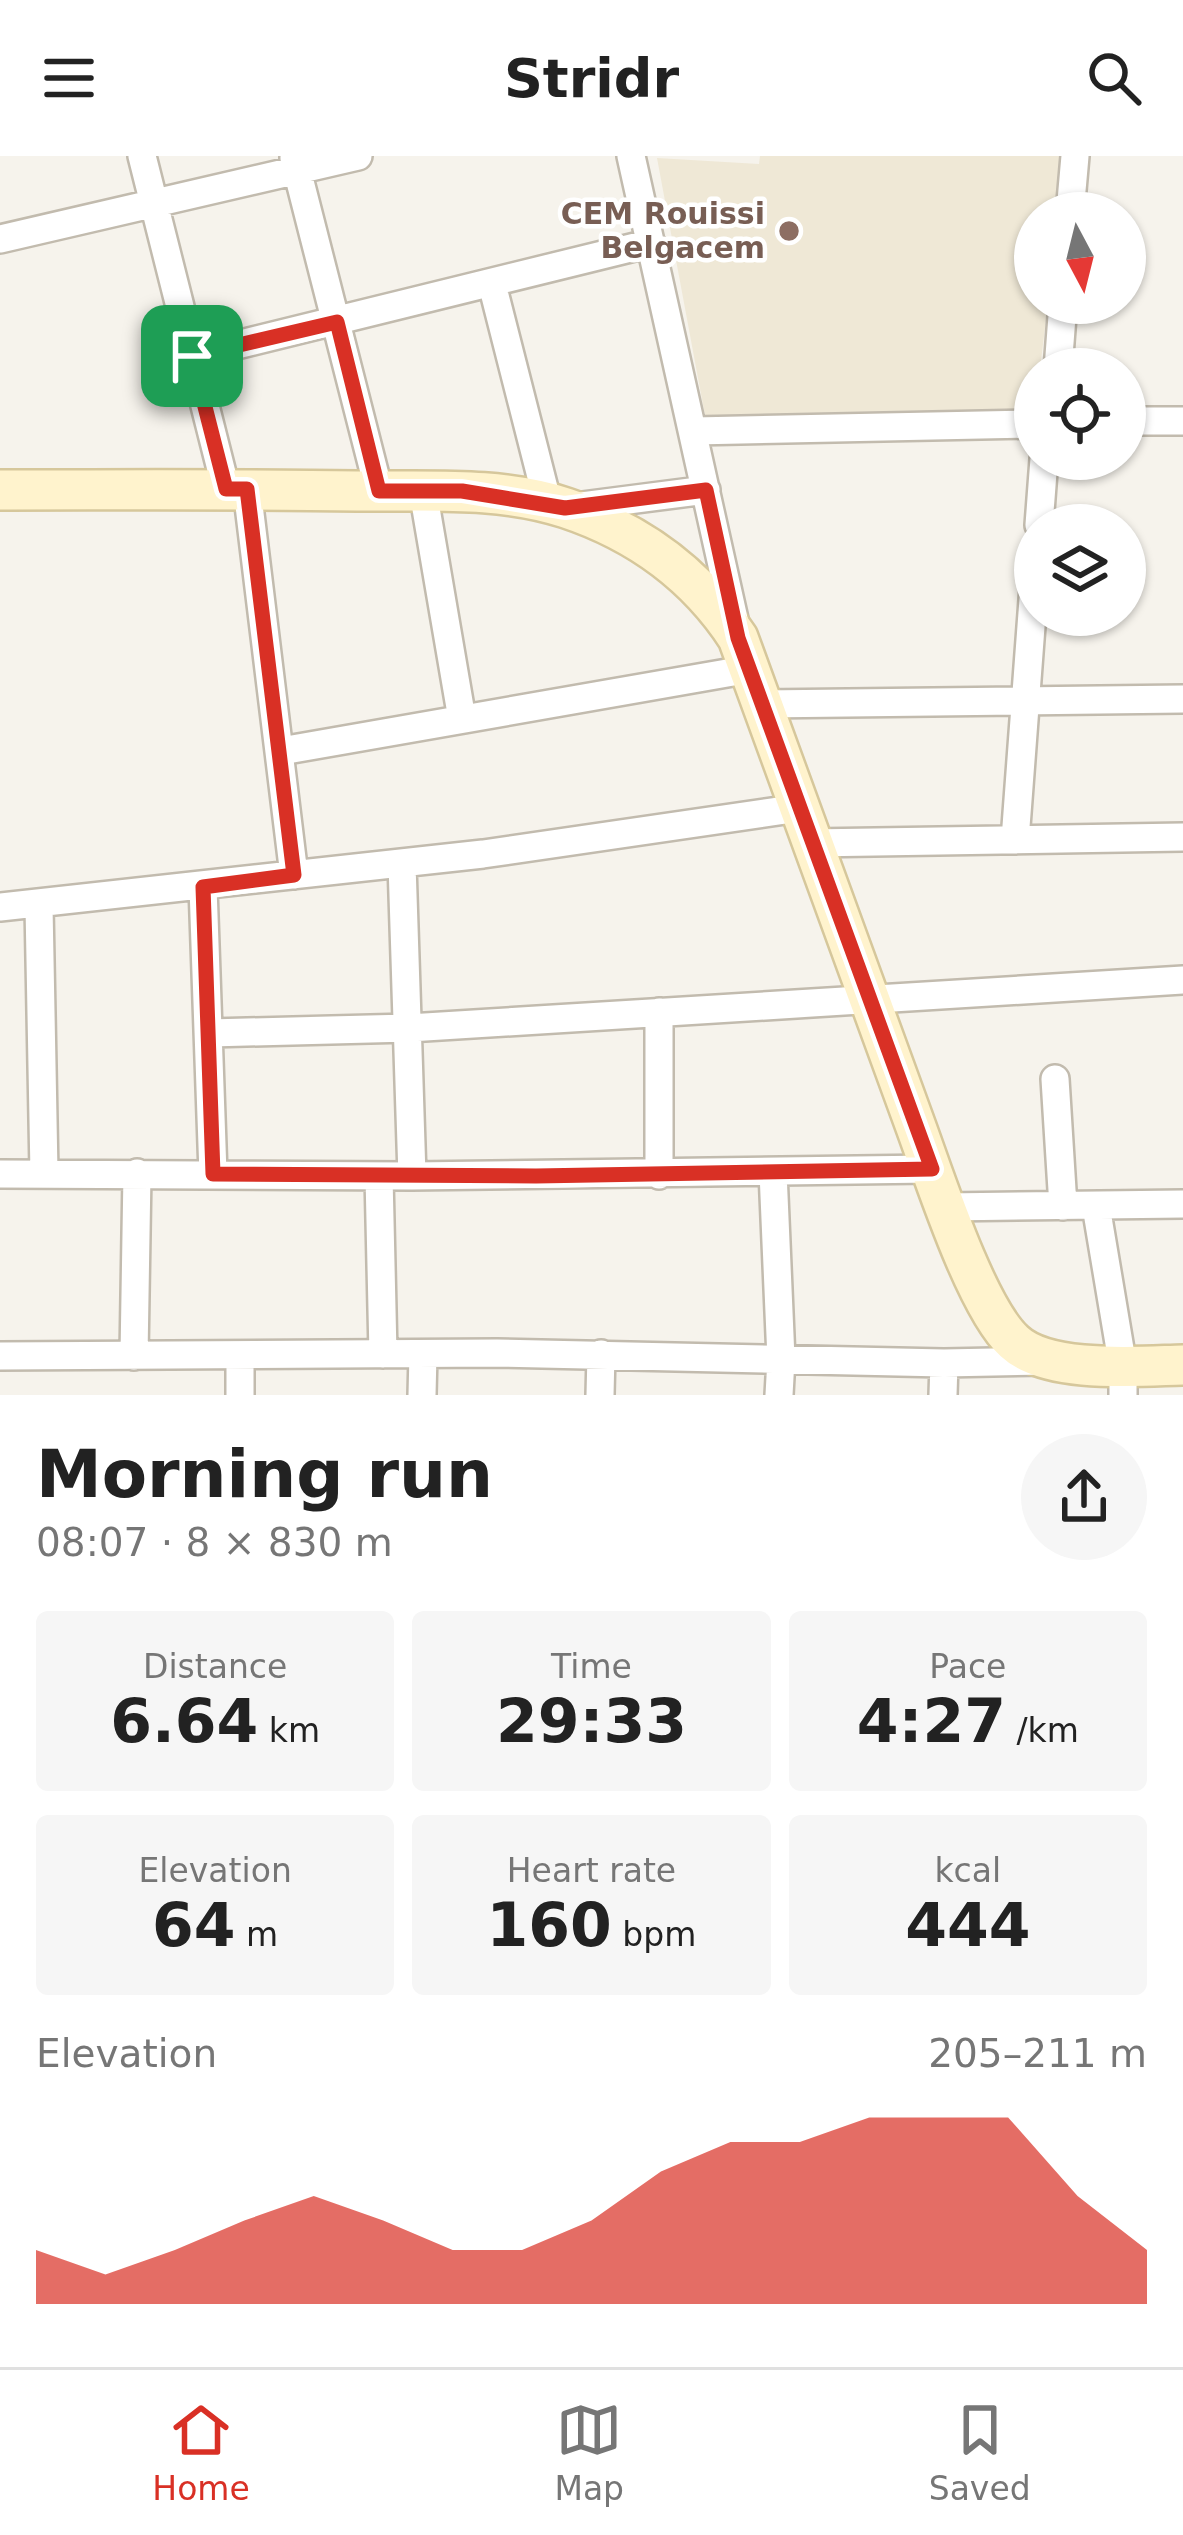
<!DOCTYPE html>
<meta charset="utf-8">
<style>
body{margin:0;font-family:"DejaVu Sans",sans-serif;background:#f6f6f6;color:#222;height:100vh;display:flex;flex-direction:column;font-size:45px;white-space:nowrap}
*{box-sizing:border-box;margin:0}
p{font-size:39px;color:#767676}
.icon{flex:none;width:66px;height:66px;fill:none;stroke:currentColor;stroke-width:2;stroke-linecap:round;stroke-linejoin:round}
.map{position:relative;height:1239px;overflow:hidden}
.sheet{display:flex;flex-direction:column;background:#fff;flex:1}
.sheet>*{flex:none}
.needle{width:78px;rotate:173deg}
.buttons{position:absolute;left:1014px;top:36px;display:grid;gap:24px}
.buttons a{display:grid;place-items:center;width:132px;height:132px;border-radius:50%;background:#fff;box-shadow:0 3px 9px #0004;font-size:60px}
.pin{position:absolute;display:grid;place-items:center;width:102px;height:102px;color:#fff;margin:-51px;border-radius:24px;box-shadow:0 6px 18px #0006}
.round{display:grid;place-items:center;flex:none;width:126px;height:126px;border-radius:63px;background:#f6f6f6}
.summary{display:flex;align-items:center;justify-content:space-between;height:204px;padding:0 36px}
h1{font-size:66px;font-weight:800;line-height:90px}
.figures{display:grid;grid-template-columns:repeat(3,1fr);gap:18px;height:204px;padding:12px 36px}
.figures div{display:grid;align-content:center;border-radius:12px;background:#f6f6f6;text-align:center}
.figures b{font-size:60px;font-weight:800}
.figures small{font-size:33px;font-weight:400}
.figures p{font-size:33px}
.chart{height:336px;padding:24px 36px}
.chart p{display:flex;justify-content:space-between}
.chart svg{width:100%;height:216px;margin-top:12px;fill:#d93025;opacity:.7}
header{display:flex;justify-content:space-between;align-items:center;height:156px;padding:0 36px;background:#fff;font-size:54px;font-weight:800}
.tab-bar{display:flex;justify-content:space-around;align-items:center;height:168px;border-top:3px solid #e0e0e0;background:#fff;font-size:33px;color:#767676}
.tab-bar a{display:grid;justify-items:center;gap:6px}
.tab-bar .current{color:#d93025}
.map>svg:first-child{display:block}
</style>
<header><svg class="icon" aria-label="menu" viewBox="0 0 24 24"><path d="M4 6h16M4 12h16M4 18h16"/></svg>Stridr<svg class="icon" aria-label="search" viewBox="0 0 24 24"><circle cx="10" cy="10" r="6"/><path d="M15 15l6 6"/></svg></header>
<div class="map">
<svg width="1183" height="1239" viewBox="0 0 1183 1239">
<rect width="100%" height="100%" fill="#f6f3ec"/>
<path fill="#efe8d6" d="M760,0H1065L1058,57H1035V147H1048L1040,213H1035L1033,266L706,265L657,2L759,8Z"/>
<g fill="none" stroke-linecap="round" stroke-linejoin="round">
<defs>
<path id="street" d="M142,0L226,333
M631,0L736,472
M294,2L379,335
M1070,57L1075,0
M0,83L358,0
M492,128L548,348
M192,200L651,87
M1058,213L1063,147
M1125,265H1183
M694,275L1035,268
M247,333L294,719
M423,335L462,563
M574,351L706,334
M1039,369L1044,303
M762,548L1183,543
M281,595L750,513
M1015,684L1035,417
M811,687L1183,681
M402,708L412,1020
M203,731L213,1018
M39,750L44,1017
M0,751L483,698L799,652
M659,856V1019
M210,877L409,872L1183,824
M1055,923L1063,1050
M773,1016L781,1203L779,1239
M0,1018L412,1020L931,1013
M379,1020L383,1198
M1096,1050L1123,1211V1239
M946,1051L1183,1048
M0,1200L497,1197L944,1207L1046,1205
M134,1200L137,1017
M240,1200V1239
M422,1239L423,1198
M600,1239L601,1198
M943,1239L944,1207"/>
<path id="secondary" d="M0,334C119,334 238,333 357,335C426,336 500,330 566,352C638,376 697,419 738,482C797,645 856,808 916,971C935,1023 976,1151 1014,1186C1048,1218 1139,1210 1183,1209"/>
</defs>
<use href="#street" stroke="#c2bbae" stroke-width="32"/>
<use href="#secondary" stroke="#d6c79b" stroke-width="44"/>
<use href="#street" stroke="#fff" stroke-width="27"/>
<use href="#secondary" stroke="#fff3cd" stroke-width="39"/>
</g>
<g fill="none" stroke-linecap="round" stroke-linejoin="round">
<defs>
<path id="route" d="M337,166L379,335H462L565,352L706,334L738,482L932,1013L536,1020L213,1018L203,731L294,719L247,333H226L192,200Z"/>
</defs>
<use href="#route" stroke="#fff" stroke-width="24"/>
<use href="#route" stroke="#d93025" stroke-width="15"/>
</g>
<circle fill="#8d6e63" stroke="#fff" stroke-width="4.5" cx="789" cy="75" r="12"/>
<g text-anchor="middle" stroke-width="9" stroke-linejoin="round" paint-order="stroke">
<g font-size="30" font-weight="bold" fill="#785e54" stroke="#fff" text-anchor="end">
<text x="765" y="68">CEM Rouissi<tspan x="765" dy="34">Belgacem</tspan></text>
</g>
</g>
</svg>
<div class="buttons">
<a><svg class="needle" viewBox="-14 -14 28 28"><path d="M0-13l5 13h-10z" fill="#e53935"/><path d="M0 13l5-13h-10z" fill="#767676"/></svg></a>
<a><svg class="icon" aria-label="locate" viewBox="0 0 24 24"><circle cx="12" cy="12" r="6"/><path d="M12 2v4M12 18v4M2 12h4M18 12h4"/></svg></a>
<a><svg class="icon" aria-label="layers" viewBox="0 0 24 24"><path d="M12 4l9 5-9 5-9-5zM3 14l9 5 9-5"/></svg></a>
</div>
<div class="pin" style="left:192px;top:200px;background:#1e9e55"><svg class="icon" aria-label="arrive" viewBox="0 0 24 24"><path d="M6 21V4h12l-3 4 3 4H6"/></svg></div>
</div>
<section class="sheet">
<div class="summary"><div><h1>Morning run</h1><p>08:07 · 8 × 830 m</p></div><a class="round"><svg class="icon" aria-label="share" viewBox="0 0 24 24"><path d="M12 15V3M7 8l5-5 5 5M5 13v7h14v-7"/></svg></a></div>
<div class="figures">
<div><p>Distance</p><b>6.64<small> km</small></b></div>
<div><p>Time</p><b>29:33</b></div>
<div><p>Pace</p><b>4:27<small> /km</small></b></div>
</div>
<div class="figures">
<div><p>Elevation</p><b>64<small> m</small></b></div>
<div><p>Heart rate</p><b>160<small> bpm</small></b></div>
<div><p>kcal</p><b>444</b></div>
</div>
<div class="chart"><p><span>Elevation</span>205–211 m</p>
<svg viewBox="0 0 160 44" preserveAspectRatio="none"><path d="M0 44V33L10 38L20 33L30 27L40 22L50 27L60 33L70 33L80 27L90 17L100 11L110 11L120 6L130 6L140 6L150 22L160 33V44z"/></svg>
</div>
</section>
<nav class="tab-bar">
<a class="current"><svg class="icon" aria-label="home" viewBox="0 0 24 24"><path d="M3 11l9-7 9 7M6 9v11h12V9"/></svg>Home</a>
<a><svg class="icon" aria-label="map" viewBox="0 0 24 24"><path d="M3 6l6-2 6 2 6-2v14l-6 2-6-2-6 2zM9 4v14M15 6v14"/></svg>Map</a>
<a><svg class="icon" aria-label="saved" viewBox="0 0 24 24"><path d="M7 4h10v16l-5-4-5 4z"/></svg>Saved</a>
</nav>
